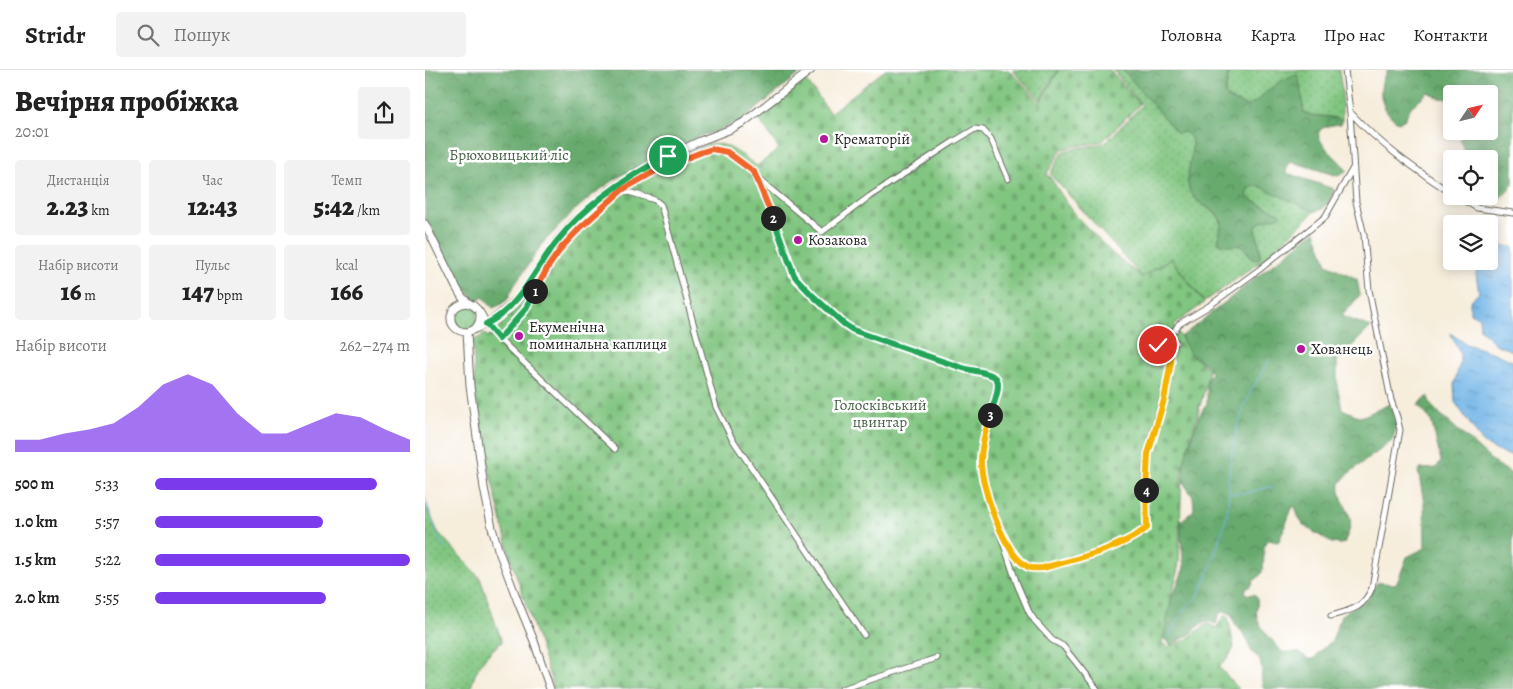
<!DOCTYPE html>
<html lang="uk">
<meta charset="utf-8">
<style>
body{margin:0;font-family:Alegreya,serif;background:#f2f2f2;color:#222;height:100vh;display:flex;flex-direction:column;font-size:19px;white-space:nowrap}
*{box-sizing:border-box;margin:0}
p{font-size:16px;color:#767676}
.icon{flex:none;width:28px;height:28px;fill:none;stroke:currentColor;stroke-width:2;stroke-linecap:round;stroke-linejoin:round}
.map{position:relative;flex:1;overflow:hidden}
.details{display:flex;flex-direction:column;background:#fff;width:425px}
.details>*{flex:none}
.needle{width:32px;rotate:55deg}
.buttons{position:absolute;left:1018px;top:15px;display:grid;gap:10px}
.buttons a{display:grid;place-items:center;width:55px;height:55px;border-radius:5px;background:#fff;box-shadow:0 2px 12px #0003;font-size:25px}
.pin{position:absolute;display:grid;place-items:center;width:42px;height:42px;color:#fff;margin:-21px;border:2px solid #fff;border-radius:50%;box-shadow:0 1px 5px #0007}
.km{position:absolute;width:25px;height:25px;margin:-12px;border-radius:50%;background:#222;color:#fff;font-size:14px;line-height:25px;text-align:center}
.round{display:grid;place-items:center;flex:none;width:52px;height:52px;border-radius:5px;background:#f2f2f2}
.overview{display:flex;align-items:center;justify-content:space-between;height:85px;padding:0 15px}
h1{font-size:28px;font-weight:800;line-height:38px}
.stats{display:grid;grid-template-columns:repeat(3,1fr);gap:8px;height:85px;padding:5px 15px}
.stats div{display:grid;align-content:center;border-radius:5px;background:#f2f2f2;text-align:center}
.stats b{font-size:25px;font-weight:800}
.stats small{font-size:14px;font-weight:400}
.stats p{font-size:14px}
.chart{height:140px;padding:10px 15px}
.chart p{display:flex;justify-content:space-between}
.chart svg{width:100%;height:90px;margin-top:5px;fill:#7c3aed;opacity:.7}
ul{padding:0 15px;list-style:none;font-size:16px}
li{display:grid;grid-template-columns:80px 60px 1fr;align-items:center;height:38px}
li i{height:12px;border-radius:6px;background:#7c3aed}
header{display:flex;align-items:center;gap:30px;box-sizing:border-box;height:70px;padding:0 25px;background:#fff;border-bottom:1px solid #e0e0e0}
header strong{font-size:24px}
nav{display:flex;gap:28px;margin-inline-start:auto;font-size:18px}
.search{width:350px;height:45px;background:#f2f2f2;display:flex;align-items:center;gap:12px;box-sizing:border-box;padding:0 18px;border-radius:5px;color:#767676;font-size:19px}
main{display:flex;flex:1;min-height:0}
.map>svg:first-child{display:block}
</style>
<header>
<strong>Stridr</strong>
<div class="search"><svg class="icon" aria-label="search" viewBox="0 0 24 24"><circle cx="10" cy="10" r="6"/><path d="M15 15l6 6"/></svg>Пошук</div>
<nav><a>Головна</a><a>Карта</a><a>Про нас</a><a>Контакти</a></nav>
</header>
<main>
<section class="details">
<div class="overview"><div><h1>Вечірня пробіжка</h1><p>20:01</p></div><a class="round"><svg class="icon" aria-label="share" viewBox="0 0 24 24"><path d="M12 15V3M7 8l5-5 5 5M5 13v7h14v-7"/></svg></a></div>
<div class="stats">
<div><p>Дистанція</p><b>2.23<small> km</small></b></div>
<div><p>Час</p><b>12:43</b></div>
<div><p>Темп</p><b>5:42<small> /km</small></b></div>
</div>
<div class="stats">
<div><p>Набір висоти</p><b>16<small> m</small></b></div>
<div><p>Пульс</p><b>147<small> bpm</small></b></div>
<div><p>kcal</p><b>166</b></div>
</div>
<div class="chart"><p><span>Набір висоти</span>262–274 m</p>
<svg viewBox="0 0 160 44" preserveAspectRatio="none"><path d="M0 44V38L10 38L20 35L30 33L40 30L50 22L60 11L70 6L80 11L90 25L100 35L110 35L120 30L130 25L140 27L150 33L160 38V44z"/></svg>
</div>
<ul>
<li><b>500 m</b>5:33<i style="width:87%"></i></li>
<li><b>1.0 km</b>5:57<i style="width:66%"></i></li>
<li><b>1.5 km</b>5:22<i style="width:100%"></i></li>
<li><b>2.0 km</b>5:55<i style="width:67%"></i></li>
</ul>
</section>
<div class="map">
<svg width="1088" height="619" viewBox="0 0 1088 619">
<defs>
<pattern id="grass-dots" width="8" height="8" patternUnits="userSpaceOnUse" patternTransform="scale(1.25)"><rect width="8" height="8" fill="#80c580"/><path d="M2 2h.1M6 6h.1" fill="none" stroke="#6ea96e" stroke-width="1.8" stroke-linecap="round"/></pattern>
<pattern id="forest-crowns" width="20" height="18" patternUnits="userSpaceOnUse" patternTransform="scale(1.25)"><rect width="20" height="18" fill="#68aa6e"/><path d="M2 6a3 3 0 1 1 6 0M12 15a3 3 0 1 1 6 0" fill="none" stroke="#558a5a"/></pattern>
<pattern id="cemetery-stones" width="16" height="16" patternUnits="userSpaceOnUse" patternTransform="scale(1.25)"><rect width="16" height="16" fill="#80c580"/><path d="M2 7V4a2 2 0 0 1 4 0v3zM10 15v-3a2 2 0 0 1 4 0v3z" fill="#6ea96e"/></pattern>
<pattern id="water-ripples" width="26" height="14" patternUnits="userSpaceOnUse" patternTransform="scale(1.25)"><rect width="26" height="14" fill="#72b5e7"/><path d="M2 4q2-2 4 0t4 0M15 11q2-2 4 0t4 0" fill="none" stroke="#5d92ba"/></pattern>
</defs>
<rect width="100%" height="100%" fill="#fff"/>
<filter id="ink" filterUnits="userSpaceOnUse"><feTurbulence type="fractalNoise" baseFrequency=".02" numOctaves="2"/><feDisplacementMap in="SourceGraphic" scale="10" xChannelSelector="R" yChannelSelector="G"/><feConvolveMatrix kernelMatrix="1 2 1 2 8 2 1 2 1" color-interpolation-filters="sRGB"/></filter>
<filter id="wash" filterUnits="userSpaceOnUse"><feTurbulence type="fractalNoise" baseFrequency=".0096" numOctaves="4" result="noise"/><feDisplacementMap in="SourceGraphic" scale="20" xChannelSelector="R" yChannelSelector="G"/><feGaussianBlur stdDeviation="1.12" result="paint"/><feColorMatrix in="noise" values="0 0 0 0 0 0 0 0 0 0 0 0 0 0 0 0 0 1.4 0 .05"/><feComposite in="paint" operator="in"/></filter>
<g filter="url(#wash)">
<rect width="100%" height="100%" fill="#f6eddb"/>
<path fill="url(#grass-dots)" stroke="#4e704e" d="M587,0H633L615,30Z
M688,0H698L752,62H760L766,68C771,84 760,101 764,118C768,134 786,136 794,148C800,157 790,165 795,174L816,176L819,178L829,190L835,188C839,165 814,152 854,147L856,145L854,143L826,130L821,124L823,119L827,116C847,115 871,134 890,141L841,188L779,232L746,188L717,207L625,104L638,81L680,73L717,35Z
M805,0H914L917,21V51C906,44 891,48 879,43L873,6C860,8 847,16 838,26C834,29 830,34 825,36C818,38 804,29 800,24Z
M36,234L52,239L51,257L34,261L26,245Z
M0,433L13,462L55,508L77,572C60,585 50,598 46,619H0Z"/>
<path fill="url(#forest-crowns)" stroke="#426345" d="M0,0H379L318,50L287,63L278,65L241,81L221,94L197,105L170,123L150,140L118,173L89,216L82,230L75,235L68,238L58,227L53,231L44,224L0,149Z
M698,0H805L801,17L800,24L804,29L822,36C830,34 833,29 839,24C848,16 860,8 871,4L874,9L879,43C891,48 908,44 917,52L916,54C867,58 912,84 922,101L913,106L867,92L864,93L861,101L862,103L909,119C906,129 901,142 888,141L834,116C827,115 824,116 821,124L826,130L854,143L856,145L854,147C818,153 835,160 835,186L833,189L828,190C825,186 823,180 818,177C810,173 801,178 794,172C792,164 799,157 795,149C788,136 769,135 764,119C759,101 771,84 766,68L760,62L752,63Z
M963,0H1088V114C1077,127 1073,134 1055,126H1064V89H1043L1035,69L1039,61H1064V24H1026V29L1014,28L1003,22L986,37L979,50L973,52C954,40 951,17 963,0Z
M890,161L902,194L932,209L935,225L917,246L946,257L912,291V315L917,339L936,347L965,334L972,356L967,371L924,403L915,413C912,431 929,442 925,457C924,462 921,468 919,473L915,474L907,473L879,456L873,446L871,439L868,436L854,471L852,472L844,470L840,473C836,487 844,503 828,511L827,515L821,519L820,521L823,525L829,524C836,530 830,538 832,546C835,560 849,571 857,582H875L883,589H889L895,581L907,571L916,545L943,529L952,513C959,512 966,515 972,513L982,487L1000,478L999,432L993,401L996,399L1011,398L1016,391L1006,350L993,335L1003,326L1005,334L1013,342L1065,389L1088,405V619H839C835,610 838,600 835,591C834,587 829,585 827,582C822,573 819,560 810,555C808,547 806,542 798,541L793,546L791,554C788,553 783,550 779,552C774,554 771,560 767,563C760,568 752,572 745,575L736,566L741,543L759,498L756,469V451L768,441L769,438L768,427L758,412L759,384L765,373L774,346L782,333V309L786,303C783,290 773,292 766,285C762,280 759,272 756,267Z"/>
<path fill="url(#cemetery-stones)" stroke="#4e704e" d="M460,0H584L615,32L634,0H685L715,34L678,71L637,79L621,105L625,107L649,144L687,183L717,207L746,189L779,233L749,255L766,285L784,298L781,315L757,399L754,493L737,573L743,577L761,570L780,555L784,554L791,558L800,545L803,547L809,577L805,585L794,597L814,619H129L85,486L65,403L50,322L48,271L60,264L62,267L68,263L100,230L112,207L134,172L145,159L190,121L274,78C280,76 287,73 294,74C305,75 322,89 332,96L354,79L333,48L381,10L405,43Z"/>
<path fill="url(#water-ripples)" stroke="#476882" d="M1064,174L1088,177V281L1072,275L1055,259L1054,247L1045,243V231L1054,223L1051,204L1052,198L1049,191H1064Z
M1025,263L1041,274L1069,283L1088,291V386L1078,384L1058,373L1030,332L1029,314L1035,293V283Z"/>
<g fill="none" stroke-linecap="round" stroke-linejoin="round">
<path stroke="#72b5e7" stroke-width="1" d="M805,423H821L849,416
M0,426L13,466L21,480
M744,567C749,557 754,546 761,538C764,534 769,531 772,527C780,514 788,492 792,477C798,460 804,440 804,422C804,415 803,409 804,403C809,359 820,326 845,290"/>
</g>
</g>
<g filter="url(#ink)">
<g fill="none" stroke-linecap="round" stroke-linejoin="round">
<defs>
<path id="street" d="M926,43C955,75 990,99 1026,123
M331,107L397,162L445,126L528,72L550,59L558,60L566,69L583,109
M197,120L230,130L236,135L291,337L306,367L439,565
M1031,126L1052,138L1088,143
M61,254L68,263L190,379
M750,260L754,254L784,236L835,199L900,147L928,98
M74,269L100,240L123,197L137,177L155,158L197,120L236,98L277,81L287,79L302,82L329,102L369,205L387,225L427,260C463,272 499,286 535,297C544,300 562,301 569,306C574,310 574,315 573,320L557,372L556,392L559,415L592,514L604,542L610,551L627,570L638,576L672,619
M744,280L751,272
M579,467C589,484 595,500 618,498C654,488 691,480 722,458C721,434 718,405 723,381C729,356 738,333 743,307C745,300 748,292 746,285C744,276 731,274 724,274
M906,546C926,540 938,539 947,518L975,360L972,347L966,330L944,220L939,165L931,132L925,43L920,0
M417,619L512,588"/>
<path id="secondary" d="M0,154L31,217L37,227L45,234
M55,243C57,269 24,266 26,246C28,235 42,229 50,237C55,241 58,248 61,254
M48,260L68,250L94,228L132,171L148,153L186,120L218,99L275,71L306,59L319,52L386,0
M42,262L45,316L59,418L67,458L73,479L93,532L109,571L125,619"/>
</defs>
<use href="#street" stroke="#68655f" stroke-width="7"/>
<use href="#secondary" stroke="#68655f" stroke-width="9"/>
<use href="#street" stroke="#fff" stroke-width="5"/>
<use href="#secondary" stroke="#fff" stroke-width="7"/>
</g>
</g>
<g fill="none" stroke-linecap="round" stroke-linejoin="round" filter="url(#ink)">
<defs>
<path id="split-1" d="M110,221L100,240L74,269L61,254C97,236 109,199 133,170C162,134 202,107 243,86"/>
<path id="split-2" d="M110,221L123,197L137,177L155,158L197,120L236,98L277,82L287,79L302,82L329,102L348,148"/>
<path id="split-3" d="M348,148L369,205L372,209L387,225L419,254L428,260C464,273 501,286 538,298C546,301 566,302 571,308C577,315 568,336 565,345"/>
<path id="split-4" d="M565,345C561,360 556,374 556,390C555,415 579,485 603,497C607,499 612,498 618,498C654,488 692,480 722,458L721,420"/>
<path id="split-5" d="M721,420L723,384L739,330L746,292L745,281L733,275"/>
</defs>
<use href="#split-1" stroke="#fff" stroke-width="10"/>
<use href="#split-2" stroke="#fff" stroke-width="10"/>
<use href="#split-3" stroke="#fff" stroke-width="10"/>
<use href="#split-4" stroke="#fff" stroke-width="10"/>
<use href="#split-5" stroke="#fff" stroke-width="10"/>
<use href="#split-1" stroke="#22a559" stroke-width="6"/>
<use href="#split-2" stroke="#f0652b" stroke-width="6"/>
<use href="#split-3" stroke="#22a559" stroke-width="6"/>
<use href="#split-4" stroke="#f5b400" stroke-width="6"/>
<use href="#split-5" stroke="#f5b400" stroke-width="6"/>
</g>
<g fill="#b5179e" stroke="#fff" stroke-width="2">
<circle cx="399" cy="69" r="5"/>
<circle cx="373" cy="170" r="5"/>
<circle cx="94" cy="266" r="5"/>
<circle cx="876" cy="279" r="5"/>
</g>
<g text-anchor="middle" stroke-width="5" stroke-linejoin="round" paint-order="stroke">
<g font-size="15" fill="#1c1c1c" stroke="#fff" text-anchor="start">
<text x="409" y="74">Крематорій</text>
<text x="383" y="175">Козакова</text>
<text x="104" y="262">Екуменічна<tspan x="104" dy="17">поминальна каплиця</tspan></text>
<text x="886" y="284">Хованець</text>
</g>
<g font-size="15" fill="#446044" stroke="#fff">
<text x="84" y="90">Брюховицький ліс</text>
<text x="455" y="340">Голосківський<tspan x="455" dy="17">цвинтар</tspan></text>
</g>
</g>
</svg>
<div class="buttons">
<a><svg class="needle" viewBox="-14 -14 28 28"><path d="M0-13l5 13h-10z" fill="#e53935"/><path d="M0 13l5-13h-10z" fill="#767676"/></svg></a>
<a><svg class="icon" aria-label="locate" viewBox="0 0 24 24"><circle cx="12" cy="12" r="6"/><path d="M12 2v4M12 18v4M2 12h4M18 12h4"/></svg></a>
<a><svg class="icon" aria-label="layers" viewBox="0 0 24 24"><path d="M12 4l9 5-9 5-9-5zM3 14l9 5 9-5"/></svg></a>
</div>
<div class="pin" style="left:243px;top:86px;background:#1e9e55"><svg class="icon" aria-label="arrive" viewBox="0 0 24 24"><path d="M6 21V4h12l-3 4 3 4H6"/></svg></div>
<div class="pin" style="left:733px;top:275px;background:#d93025"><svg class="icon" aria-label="check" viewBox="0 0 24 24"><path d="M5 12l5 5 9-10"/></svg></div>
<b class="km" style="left:110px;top:221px">1</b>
<b class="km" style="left:348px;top:148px">2</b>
<b class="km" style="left:565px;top:345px">3</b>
<b class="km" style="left:721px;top:420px">4</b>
</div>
</main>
